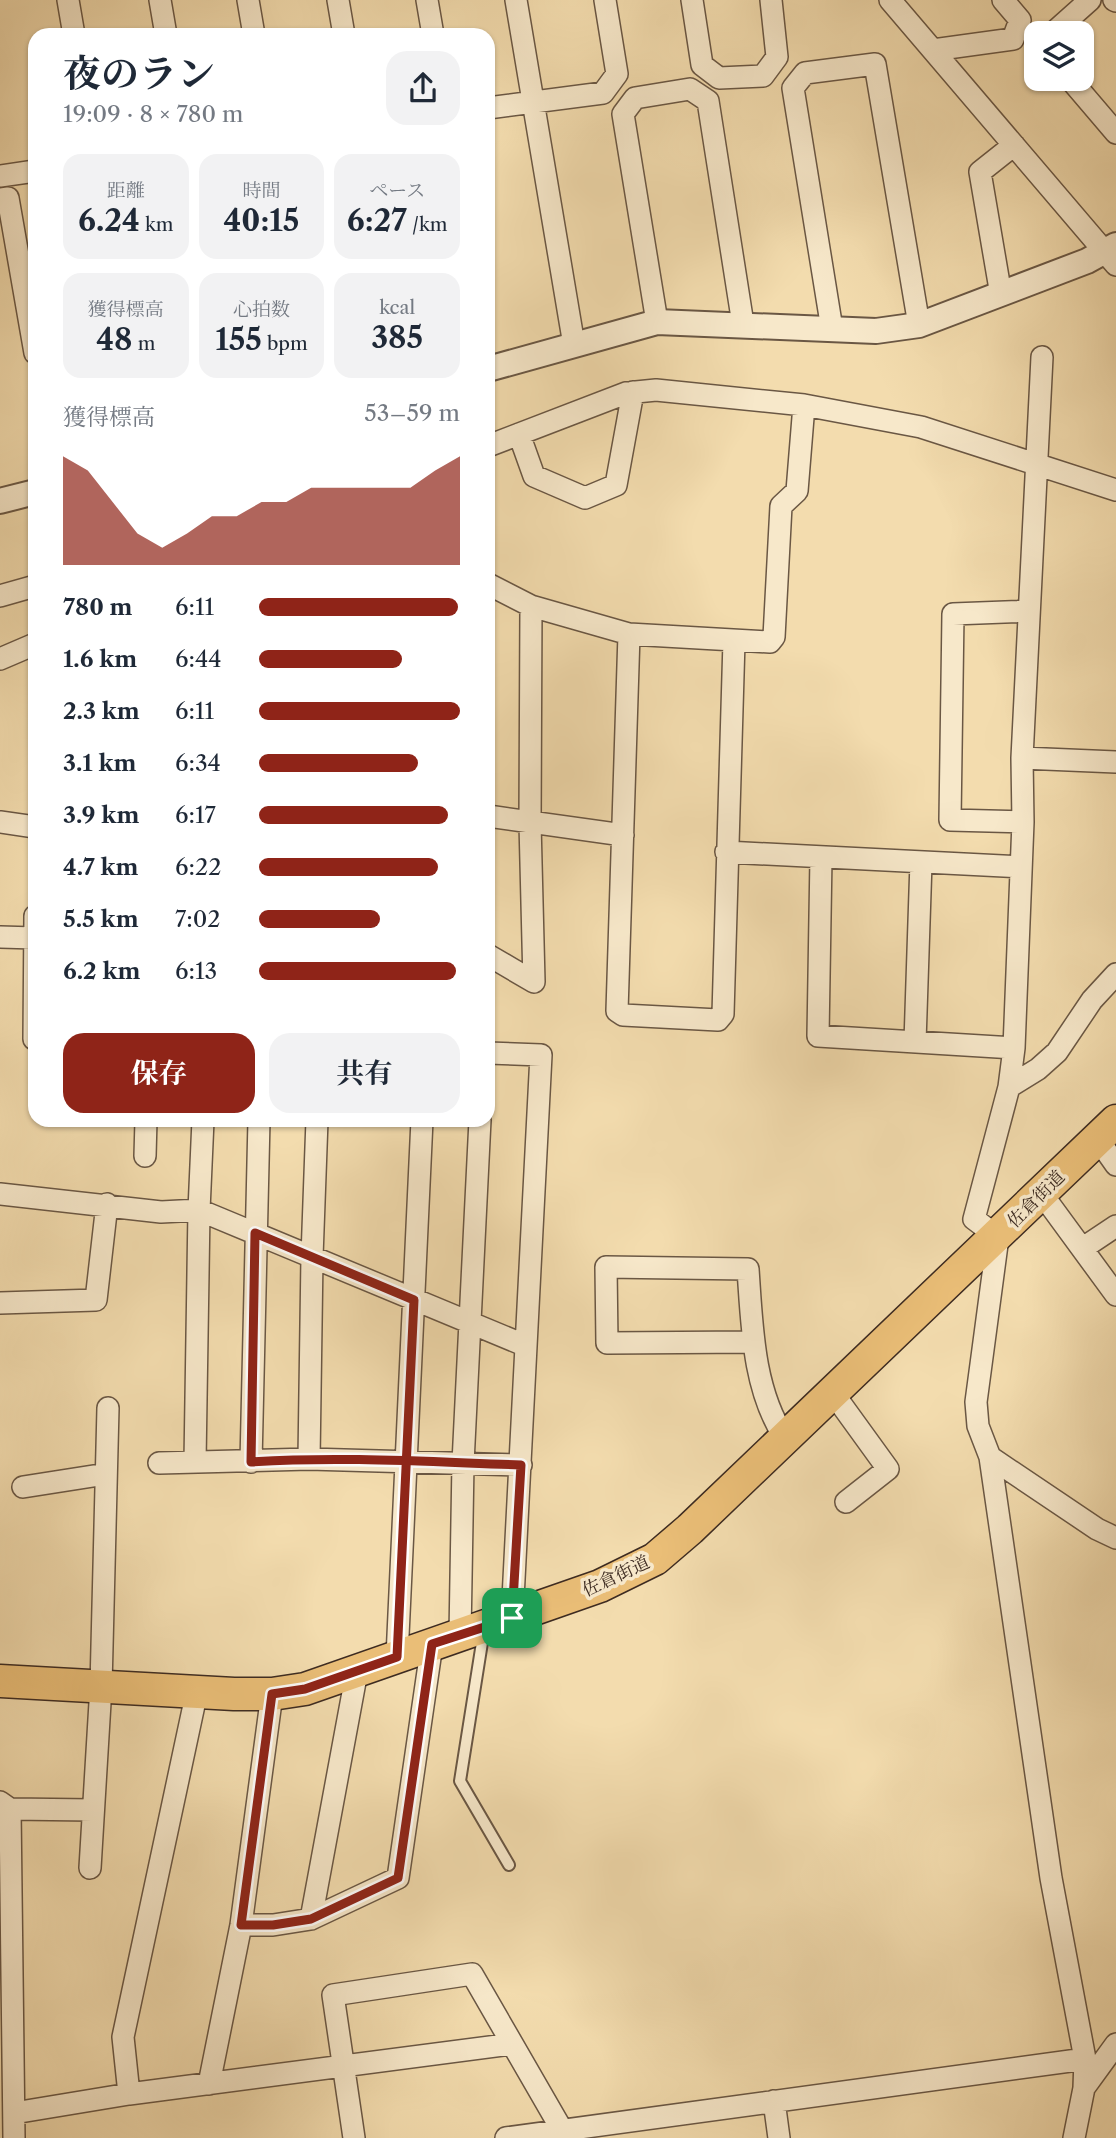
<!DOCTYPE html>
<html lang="ja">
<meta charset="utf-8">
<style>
body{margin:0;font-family:"Libre Caslon Text","Noto Serif JP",serif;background:#f2f2f3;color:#1f2937;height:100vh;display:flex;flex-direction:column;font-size:26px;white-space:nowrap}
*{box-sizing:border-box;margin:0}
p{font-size:23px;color:#747a83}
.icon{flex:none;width:38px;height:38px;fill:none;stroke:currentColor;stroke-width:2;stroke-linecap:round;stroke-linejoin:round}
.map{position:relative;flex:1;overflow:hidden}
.sheet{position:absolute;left:28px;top:28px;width:467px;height:1099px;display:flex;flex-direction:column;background:#fff;border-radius:21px;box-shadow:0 2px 5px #0004}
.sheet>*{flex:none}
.buttons{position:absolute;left:1024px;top:21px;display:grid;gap:14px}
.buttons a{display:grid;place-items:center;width:70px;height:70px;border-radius:14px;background:#fff;box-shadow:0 2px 5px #0004;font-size:35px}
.pin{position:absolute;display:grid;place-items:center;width:60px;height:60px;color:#fff;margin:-30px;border-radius:14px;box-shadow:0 4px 10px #0006}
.round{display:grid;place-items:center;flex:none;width:74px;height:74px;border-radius:21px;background:#f2f2f3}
.head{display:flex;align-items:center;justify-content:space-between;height:119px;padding:0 35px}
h1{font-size:38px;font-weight:700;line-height:52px}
.figures{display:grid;grid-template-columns:repeat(3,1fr);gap:10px;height:119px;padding:7px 35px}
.figures div{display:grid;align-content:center;border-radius:18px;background:#f2f2f3;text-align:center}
.figures b{font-size:30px;font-weight:700}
.figures small{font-size:19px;font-weight:400}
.figures p{font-size:19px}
.chart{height:196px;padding:14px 35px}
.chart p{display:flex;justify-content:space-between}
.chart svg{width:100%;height:126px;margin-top:7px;fill:#8f2418;opacity:.7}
.button{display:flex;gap:14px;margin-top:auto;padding:14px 35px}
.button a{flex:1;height:80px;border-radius:21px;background:#8f2418;color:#fff;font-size:28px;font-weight:700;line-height:80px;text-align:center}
.button a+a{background:#f2f2f3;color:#1f2937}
ul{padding:0 35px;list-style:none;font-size:23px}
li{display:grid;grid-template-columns:112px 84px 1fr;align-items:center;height:52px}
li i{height:18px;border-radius:9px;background:#8f2418}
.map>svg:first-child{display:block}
</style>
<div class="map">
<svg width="1116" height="2138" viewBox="0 0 1116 2138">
<rect width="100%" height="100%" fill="#f3dcae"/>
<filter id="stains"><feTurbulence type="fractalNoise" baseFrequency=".00286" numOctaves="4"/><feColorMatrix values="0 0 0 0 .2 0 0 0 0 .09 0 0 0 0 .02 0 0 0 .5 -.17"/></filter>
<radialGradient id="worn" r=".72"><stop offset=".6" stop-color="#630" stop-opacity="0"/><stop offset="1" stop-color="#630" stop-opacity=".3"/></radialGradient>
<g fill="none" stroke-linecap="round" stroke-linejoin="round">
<defs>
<path id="service" d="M484,1630L460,1781L509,1865"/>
<path id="minor" d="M68,0L74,35
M160,0L166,35
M248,0L254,35
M338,0L344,35
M427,0L433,35
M516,0L574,345
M692,0L702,65L719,78L763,76L777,57L771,0
M890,0L1116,265
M1114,0L1116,1
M1053,33L1090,0
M933,50L1013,39L1020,20L1003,0
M1070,79L1116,133
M488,108L603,93L617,74L605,0
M0,176L35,171
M0,199L8,198L35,353
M1001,295L980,172L1014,145
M657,322L623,114L635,98L690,89L708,101L743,324
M832,329L793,88L805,73L875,64L919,325
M1042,357L1022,758L1023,822L1014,1048L1009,1087L974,1219L998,1237L976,1402L978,1426L990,1457L1097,1529L1116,1538
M519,434L534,476L585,498L616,485L633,392
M488,446L626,393L656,390L804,405L921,427L1116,490
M488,584L531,606L629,634L770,642L774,637L781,506L797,491L804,405
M0,596L35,586
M629,634L617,1011L623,1015L718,1020L723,1014L734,641
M0,659L35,644
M1022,758L1116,762
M488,816L623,835
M0,822L35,827
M1023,822L950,820L953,614L1029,611
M726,852L1021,867
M821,857L818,1036L1014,1048
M0,937L35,938
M488,955L534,982L530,823L531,606
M34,1039L35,916
M915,1042L921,862
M488,1053L541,1055L512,1618
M1009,1087L1038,1069L1057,1052L1092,1000L1116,974
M1097,1138L1116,1165
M145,1156L146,1120
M0,1194L161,1212L199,1210L524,1345
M1042,1194L1116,1295
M1083,1248L1116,1226
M0,1303L96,1300L107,1204
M753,1342L607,1343L606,1267L748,1269C752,1326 753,1390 785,1438
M833,1393L888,1469L846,1502
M990,1457L1051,1878L1085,2059L1084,2088L1074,2138
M309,1459L312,1257L317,1120
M195,1462L199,1210L203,1120
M251,1462L259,1120
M159,1463L309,1459L521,1465
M23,1487L106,1474
M460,1635L463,1463L480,1120
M397,1657L422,1120
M0,1802L10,1809L14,2138
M10,1809L93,1810
M90,1868L101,1686L108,1408
M311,1919L357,1671
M241,1925H273L311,1919L398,1878L432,1644
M209,2084L241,1925L272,1694
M1084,2088L1116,2044
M129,2094L123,2037L197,1691
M774,2101L779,2138
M14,2113L129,2094L512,2044
M354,2138L333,1995L472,1974L562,2130
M506,2138L1085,2059"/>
<path id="tertiary" d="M488,369L657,322L876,331L919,325L1087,261L1116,245
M0,501L35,492"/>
<path id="primary" d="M0,1681L234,1694H272L305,1689L600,1586L655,1559L690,1529L1116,1121"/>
</defs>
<use href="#service" stroke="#6a5744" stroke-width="14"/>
<use href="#minor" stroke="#6a5744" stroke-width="24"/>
<use href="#tertiary" stroke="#6a5744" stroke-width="28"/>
<use href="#primary" stroke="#3d2b21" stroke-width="35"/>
<use href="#service" stroke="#f7e8ca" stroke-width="10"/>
<use href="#minor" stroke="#f7e8ca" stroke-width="21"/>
<use href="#tertiary" stroke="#f7e8ca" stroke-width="24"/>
<use href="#primary" stroke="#eabe77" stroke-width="32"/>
</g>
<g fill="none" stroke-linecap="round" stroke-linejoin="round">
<defs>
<path id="route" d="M512,1618L521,1465C431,1462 341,1456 251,1462L255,1233L414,1300L397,1657L305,1689L272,1694L241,1925H273L311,1919L398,1878L432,1644L512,1618"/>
</defs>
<use href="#route" stroke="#fff" stroke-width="14"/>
<use href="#route" stroke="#8f2418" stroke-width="9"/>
</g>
<g text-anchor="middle" stroke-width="7" stroke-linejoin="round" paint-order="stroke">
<g font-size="18" fill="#3d2b21" stroke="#f7e8ca">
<text transform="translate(1036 1199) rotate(-45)" y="6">佐倉街道</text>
<text transform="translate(616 1576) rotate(-25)" y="6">佐倉街道</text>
</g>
</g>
<rect width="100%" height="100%" filter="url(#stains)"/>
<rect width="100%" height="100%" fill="url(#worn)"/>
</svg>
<div class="buttons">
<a><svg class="icon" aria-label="layers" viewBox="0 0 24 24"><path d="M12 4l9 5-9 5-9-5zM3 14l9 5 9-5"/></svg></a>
</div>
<div class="pin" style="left:512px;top:1618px;background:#1e9e55"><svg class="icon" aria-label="arrive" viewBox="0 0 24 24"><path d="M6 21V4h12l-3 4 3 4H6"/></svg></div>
<section class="sheet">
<div class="head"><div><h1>夜のラン</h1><p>19:09 · 8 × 780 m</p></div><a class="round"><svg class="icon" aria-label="share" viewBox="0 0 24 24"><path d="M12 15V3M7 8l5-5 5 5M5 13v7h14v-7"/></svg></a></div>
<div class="figures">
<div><p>距離</p><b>6.24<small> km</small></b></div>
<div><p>時間</p><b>40:15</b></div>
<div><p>ペース</p><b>6:27<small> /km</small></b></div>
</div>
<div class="figures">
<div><p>獲得標高</p><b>48<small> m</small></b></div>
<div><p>心拍数</p><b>155<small> bpm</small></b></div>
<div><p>kcal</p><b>385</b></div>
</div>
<div class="chart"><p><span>獲得標高</span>53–59 m</p>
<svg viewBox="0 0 160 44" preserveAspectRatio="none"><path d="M0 44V6L10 11L20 22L30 33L40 38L50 33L60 27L70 27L80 22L90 22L100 17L110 17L120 17L130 17L140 17L150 11L160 6V44z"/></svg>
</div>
<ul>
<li><b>780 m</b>6:11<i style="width:99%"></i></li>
<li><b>1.6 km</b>6:44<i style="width:71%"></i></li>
<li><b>2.3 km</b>6:11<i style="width:100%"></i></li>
<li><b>3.1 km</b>6:34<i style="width:79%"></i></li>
<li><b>3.9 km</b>6:17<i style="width:94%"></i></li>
<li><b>4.7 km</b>6:22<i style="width:89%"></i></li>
<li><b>5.5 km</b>7:02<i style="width:60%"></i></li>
<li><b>6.2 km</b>6:13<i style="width:98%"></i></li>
</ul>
<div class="button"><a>保存</a><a>共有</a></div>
</section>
</div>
